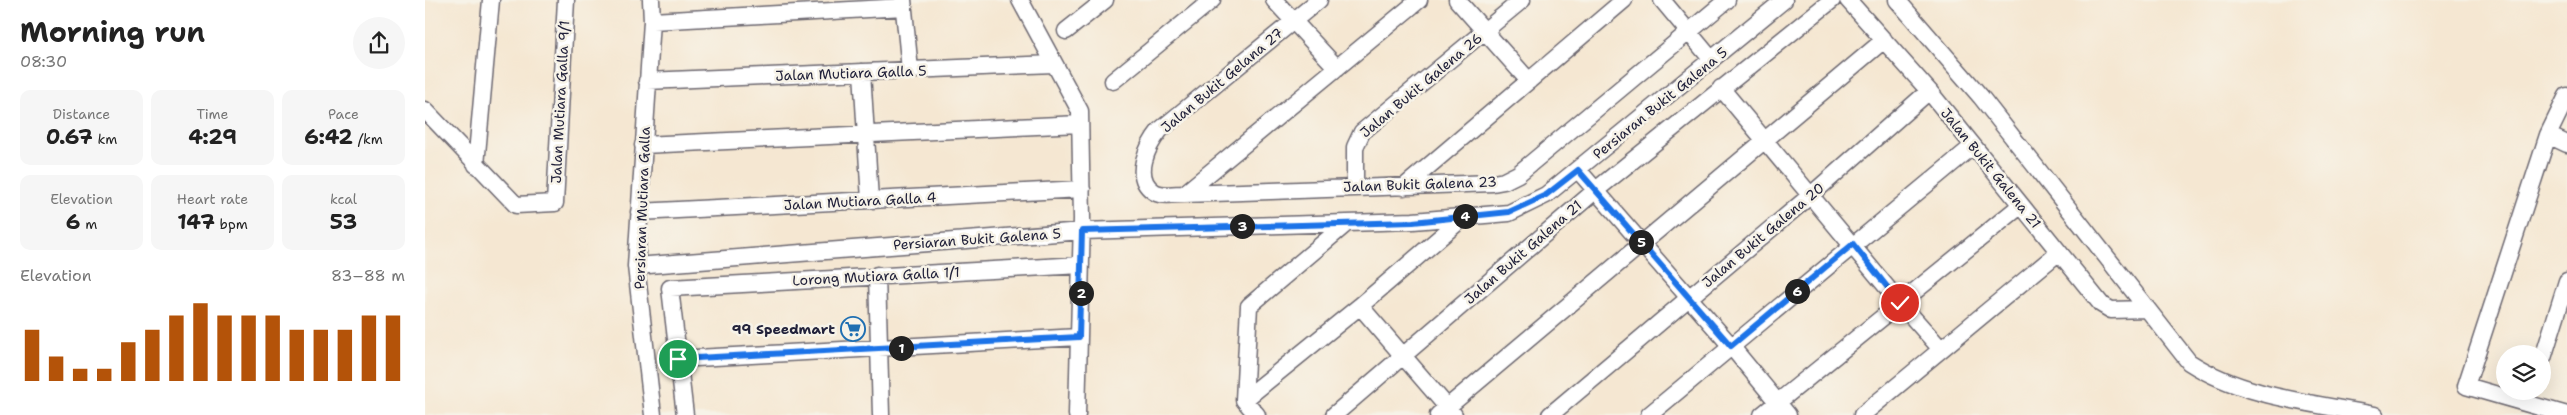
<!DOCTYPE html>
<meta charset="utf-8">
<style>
body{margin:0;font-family:"Shantell Sans",sans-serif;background:#f6f6f6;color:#222;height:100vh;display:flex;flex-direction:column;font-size:19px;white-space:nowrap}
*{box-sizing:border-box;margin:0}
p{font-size:16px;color:#767676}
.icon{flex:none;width:28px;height:28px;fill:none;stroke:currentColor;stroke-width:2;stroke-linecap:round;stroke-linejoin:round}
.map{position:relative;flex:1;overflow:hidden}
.panel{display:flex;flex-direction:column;background:#fff;width:425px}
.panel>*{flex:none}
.tools{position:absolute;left:2071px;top:345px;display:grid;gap:10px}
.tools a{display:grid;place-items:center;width:55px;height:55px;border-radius:50%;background:#fff;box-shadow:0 5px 20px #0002;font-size:25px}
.pin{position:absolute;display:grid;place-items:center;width:42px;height:42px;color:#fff;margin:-21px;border:2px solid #fff;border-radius:50%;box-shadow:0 1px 5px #0007}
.km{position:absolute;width:25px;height:25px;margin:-12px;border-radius:50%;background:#222;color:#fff;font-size:14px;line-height:25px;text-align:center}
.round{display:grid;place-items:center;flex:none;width:52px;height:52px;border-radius:26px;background:#f6f6f6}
.head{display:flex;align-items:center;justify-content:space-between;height:85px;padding:0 20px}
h1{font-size:28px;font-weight:700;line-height:38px}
.metrics{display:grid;grid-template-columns:repeat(3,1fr);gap:8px;height:85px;padding:5px 20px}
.metrics div{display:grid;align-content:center;border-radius:10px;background:#f6f6f6;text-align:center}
.metrics b{font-size:21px;font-weight:700}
.metrics small{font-size:14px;font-weight:400}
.metrics p{font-size:14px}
.chart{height:140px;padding:10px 20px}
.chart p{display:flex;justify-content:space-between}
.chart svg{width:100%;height:90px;margin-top:5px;stroke:#b45309;stroke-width:6}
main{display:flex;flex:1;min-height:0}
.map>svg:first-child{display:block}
</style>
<main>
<section class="panel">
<div class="head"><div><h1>Morning run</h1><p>08:30</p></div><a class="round"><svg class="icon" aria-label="share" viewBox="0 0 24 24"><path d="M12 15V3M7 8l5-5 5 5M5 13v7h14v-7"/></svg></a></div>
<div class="metrics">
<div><p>Distance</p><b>0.67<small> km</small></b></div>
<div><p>Time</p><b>4:29</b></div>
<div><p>Pace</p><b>6:42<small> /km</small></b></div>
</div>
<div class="metrics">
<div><p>Elevation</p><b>6<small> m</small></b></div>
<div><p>Heart rate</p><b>147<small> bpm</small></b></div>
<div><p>kcal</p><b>53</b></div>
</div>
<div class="chart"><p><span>Elevation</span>83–88 m</p>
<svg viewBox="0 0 160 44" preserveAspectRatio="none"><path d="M5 44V19M15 44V32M25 44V38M35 44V38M45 44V25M55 44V19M65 44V12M75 44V6M85 44V12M95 44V12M105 44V12M115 44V19M125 44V19M135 44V19M145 44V12M155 44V12"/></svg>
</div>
</section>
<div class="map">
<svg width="2142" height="415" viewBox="0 0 2142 415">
<rect width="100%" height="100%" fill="#f7f3e8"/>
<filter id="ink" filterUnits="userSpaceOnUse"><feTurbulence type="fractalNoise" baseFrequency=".02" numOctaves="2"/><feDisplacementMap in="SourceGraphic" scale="10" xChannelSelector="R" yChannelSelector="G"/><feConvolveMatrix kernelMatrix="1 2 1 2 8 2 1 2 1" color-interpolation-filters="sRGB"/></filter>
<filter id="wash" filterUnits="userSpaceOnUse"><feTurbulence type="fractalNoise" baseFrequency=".0096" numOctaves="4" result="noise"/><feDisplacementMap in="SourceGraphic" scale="20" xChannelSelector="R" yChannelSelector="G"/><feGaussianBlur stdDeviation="1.12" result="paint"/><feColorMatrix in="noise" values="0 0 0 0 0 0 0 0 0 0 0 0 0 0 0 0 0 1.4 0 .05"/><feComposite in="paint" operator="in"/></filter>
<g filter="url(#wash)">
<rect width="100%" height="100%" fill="#f5e7d2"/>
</g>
<g filter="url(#ink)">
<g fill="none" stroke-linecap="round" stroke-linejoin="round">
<defs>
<path id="minor" d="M226,0L227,21L211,266L228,415
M478,0L485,70
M595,0L655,111L657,219L652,415
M849,0L912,68
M894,0L735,130C723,145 707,176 728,191C735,197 750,194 759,194L1068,183L1079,181L1093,174L1302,0
M1032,0L1104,81
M1237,0L1287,60
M1423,0L1504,91L1676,304L1686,310L1721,309
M1472,0L1556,97L1764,362C1818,397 1888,403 1950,415
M227,21L479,7
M641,31L680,0
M437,72L445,200
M222,81L629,64
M688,81L787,0
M1296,88L1475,303L1515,348
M2142,96L2123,135L2041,386L2142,415
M0,110L91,205L130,203L141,0
M2123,135L2142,144
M218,145L655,124
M51,165L66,0
M1153,170L1306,346L1363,415
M930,187V147L937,132L1097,0
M979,187L1199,0
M759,194L994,0
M214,212L657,189
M211,266L657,231L988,221L1084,213L1121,195L1359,0
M452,275L456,415
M935,306L1029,415
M2118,358L2142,281
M253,359L654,337
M819,400L935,306L1040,216
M260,415L245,288L656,265
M832,415L819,400L824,306L922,223
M909,415L1171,190L1407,0
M1013,415L1459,40
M1125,415L1386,195L1504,91
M1224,415L1548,146
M1337,415L1595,206
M1437,415L1634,252"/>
</defs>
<use href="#minor" stroke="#6c6770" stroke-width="19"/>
<use href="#minor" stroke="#fff" stroke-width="16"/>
</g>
</g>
<g fill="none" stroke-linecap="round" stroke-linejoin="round" filter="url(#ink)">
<defs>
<path id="route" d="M253,359L654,337L657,231L988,222L1084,212L1121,195L1153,170L1306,346L1428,244L1475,303"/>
</defs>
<use href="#route" stroke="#fff" stroke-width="10"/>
<use href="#route" stroke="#1a73e8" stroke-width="6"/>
</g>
<defs>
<symbol id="supermarket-ring" viewBox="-11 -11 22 22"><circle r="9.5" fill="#f7f3e8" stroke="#1f6fb2" stroke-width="1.5"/><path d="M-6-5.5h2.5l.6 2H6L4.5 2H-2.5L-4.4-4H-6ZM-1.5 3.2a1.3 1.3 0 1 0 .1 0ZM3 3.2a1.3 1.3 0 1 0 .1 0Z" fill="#1f6fb2"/></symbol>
</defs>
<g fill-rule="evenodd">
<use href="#supermarket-ring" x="414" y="315" width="28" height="28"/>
</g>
<g text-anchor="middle" stroke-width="5" stroke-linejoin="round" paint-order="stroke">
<g font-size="14" fill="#22223b" stroke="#f7f3e8">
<text transform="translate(426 73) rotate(-2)" y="5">Jalan Mutiara Galla 5</text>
<text transform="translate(797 80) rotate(-40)" y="5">Jalan Bukit Gelana 27</text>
<text transform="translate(996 85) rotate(-40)" y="5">Jalan Bukit Galena 26</text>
<text transform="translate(135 102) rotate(-87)" y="5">Jalan Mutiara Galla 9/1</text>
<text transform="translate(1235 103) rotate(-39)" y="5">Persiaran Bukit Galena 5</text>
<text transform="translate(1566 168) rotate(51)" y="5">Jalan Bukit Galena 21</text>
<text transform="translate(995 184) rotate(-2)" y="5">Jalan Bukit Galena 23</text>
<text transform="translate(435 201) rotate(-3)" y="5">Jalan Mutiara Galla 4</text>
<text transform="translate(217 208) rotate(-88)" y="5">Persiaran Mutiara Galla</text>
<text transform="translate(1338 235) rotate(-40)" y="5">Jalan Bukit Galena 20</text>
<text transform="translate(552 239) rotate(-4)" y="5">Persiaran Bukit Galena 5</text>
<text transform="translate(1098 252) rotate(-41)" y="5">Jalan Bukit Galena 21</text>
<text transform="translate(451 276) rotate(-3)" y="5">Lorong Mutiara Galla 1/1</text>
</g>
<g font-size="14" font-weight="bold" fill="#22223b" stroke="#f7f3e8" text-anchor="end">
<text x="410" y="334">99 Speedmart</text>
</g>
</g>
</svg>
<div class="tools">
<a><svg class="icon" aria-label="layers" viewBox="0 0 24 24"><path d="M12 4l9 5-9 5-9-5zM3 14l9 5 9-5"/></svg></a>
</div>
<div class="pin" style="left:253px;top:359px;background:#1e9e55"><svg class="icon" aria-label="arrive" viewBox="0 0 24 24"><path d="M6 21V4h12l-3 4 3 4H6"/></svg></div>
<div class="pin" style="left:1475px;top:303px;background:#d93025"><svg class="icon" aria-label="check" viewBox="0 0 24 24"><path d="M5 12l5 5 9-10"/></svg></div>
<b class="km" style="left:476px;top:348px">1</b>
<b class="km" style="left:656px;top:293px">2</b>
<b class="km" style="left:817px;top:226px">3</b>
<b class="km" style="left:1040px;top:216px">4</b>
<b class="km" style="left:1216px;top:242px">5</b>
<b class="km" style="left:1372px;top:291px">6</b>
</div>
</main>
